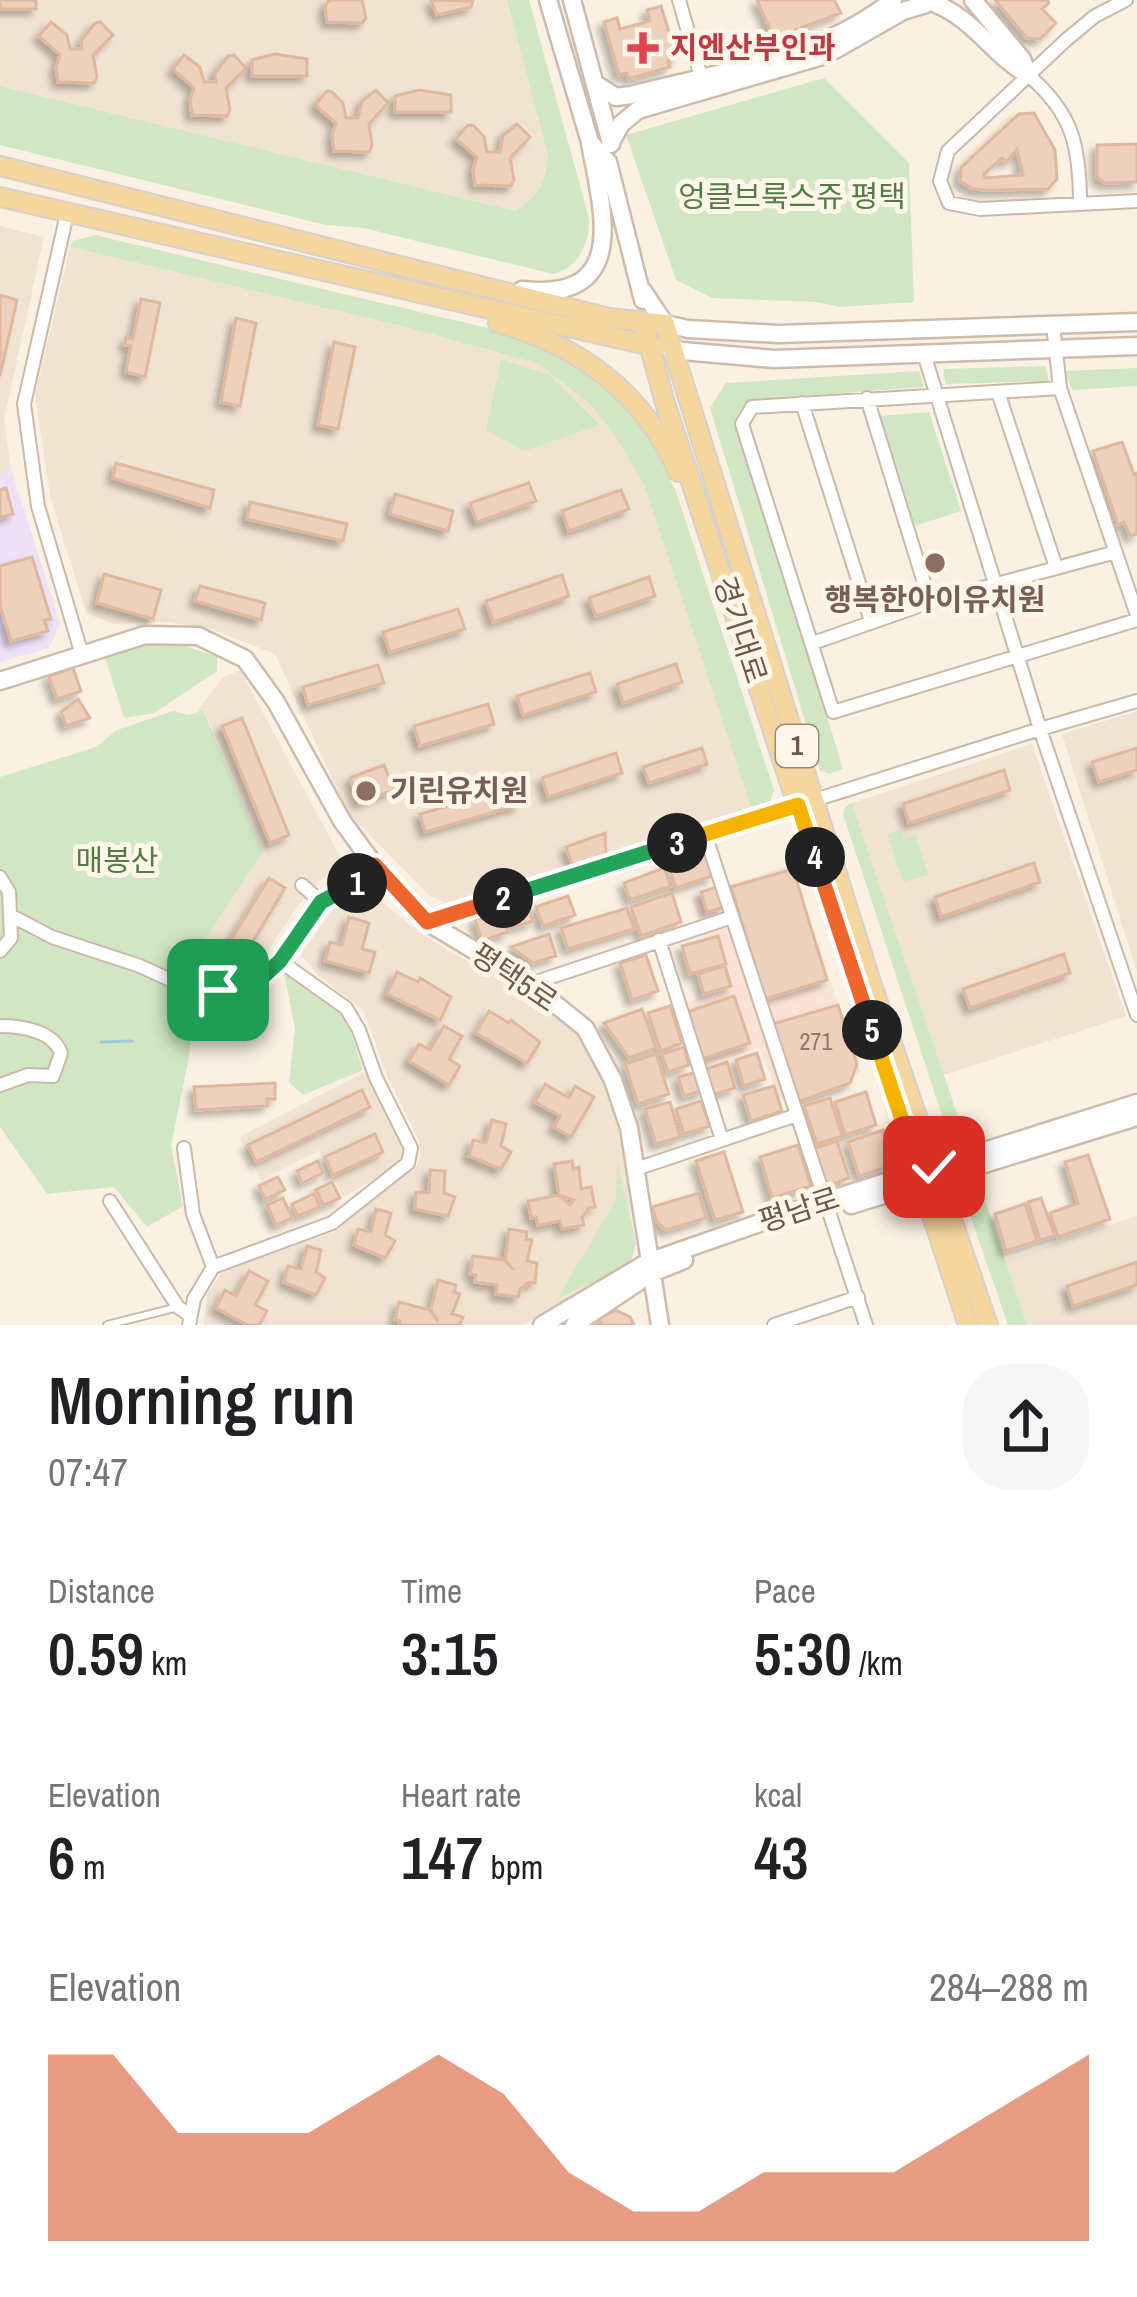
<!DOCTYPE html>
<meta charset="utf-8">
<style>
body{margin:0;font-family:"Archivo Narrow","Noto Sans KR",sans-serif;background:#f6f6f6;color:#202124;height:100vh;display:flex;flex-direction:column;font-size:45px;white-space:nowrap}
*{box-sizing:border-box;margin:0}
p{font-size:39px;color:#757577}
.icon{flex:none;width:66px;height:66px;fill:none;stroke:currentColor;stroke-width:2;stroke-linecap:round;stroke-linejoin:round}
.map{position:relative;height:1325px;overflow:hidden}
.panel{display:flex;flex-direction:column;background:#fff;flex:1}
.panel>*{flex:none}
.pin{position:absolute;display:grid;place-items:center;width:102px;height:102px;color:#fff;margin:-51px;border-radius:24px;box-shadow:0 6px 18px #0006}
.km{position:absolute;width:60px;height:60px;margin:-30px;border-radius:50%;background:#222;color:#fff;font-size:33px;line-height:60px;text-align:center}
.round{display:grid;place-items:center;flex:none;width:126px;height:126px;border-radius:48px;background:#f6f6f6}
.headline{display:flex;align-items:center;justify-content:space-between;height:204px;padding:0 48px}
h1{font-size:66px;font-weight:600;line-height:90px}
.metrics{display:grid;grid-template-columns:repeat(3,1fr);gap:18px;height:204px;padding:12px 48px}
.metrics div{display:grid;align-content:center}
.metrics b{font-size:60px;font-weight:600}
.metrics small{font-size:33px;font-weight:400}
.metrics p{font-size:33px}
.chart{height:336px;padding:24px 48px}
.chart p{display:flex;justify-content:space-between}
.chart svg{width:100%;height:216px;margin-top:12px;fill:#dc7150;opacity:.7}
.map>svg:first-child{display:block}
</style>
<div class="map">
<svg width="1137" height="1325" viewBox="0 0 1137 1325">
<defs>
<filter id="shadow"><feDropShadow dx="-5.5" dy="5.5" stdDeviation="3" flood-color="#0004"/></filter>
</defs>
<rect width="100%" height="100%" fill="#faf1e3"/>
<path fill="#f1e3d2" d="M0,0H507L548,156L546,179L531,202L516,211L0,86Z
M0,226L44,237L4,420L11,469L0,473Z
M70,247L405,327L539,364L591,405L615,436L644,485L752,811L446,903L430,896L348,813L275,654L211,629L169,622L113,624L86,613L50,496L35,395Z
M240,670L342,860V868L323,878L297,907L256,969L213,978L195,976L197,953L263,851L206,715L203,710L197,711L222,678Z
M1137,711V972L1062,734Z
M1032,744L1126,1016L944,1075L852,803Z
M366,890L429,939L550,1009L586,1042L614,1106L625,1161L633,1230L622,1266L522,1325H204L207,1294L224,1270L333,1232L417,1165L421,1155L418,1139L387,1075L363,1010L319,976L301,955L337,903Z
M367,1071L406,1146L404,1162L343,1197L319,1151L261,1180L239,1137Z
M1137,1216V1325H1027L1005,1260Z"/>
<path fill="#fae2d7" d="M791,865L861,1072L779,1100L760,1047L693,1070L672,1007L723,990L692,898Z"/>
<path fill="#eee0f6" d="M11,469L60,623L49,648L0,662V473Z"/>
<path fill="#d1e7c3" d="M507,0H529L589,218C590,243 579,268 553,274L363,228L326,225L0,145V86L516,211C538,197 546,182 548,156Z
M824,78L909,163L914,302L840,307L816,302L712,298L676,280L626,135Z
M95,235L517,335C535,343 554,349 570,358C621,386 653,442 676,492L774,790L770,802L752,811L644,485L615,436L591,405L539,364L405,327L70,247L73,241Z
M501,360L548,374L600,425L524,451L486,430Z
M1045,366L1049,381L946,384L943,369Z
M1137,368V386L1076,390L1072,389L1065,371Z
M919,371L924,387L748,400L736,417L843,769L829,774L820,770L710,408L726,383Z
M929,412L961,511L915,526L880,416Z
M142,643H177L217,657V671L154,713L124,718L104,654Z
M203,710L263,851L197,953L189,1058L171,1146L183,1206L147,1227L114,1187L47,1194L0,1127V777L96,747L117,730L173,711L189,715Z
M852,803L968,1146L958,1149L952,1146L843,814L845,807Z
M900,830L904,838L916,835L928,875L903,882L887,834Z
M284,972L344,1011L363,1070L303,1095L289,1082L295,1029Z
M617,1161L636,1244L630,1264L557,1299L616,1200Z
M983,1194L1027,1325H1008L969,1212L973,1197Z"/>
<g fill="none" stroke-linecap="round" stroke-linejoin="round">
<path stroke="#a0cbd3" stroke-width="3" d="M101,1042L132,1041"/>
</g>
<path fill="#eed1bc" stroke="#dfb89e" stroke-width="3" fill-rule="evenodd" filter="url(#shadow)" d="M0,0H36V9H0Z
M329,0H362L366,18L362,23L327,22L325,7Z
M757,0H834L841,13L774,38Z
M995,0H1047L1049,3L1042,9L1056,23L1040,39L1027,38Z
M431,1L433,0L473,1L471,7L437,15Z
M661,6L677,58L668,61L670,67L629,79L627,73L619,75L604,22L617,18L620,29L650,21L647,10Z
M51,22L67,35L70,49H82L81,41L95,23L100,22L113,35L93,55L97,77L94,83L58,82L56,67L60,55L39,36Z
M275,54L307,59V76H252V60Z
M184,55L200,67L204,82H216L215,74L228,56L234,55L246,68L226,88L230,110L227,116L192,115L190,100L194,88L173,69Z
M376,90L388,103L369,124L372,146L369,152L334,151L332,136L336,123L315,105L327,91L332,92L343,103L346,118H358L362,101Z
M419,90L451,95V112H395V96Z
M1034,113L1055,150L1057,179L1048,189L987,190L973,189L960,181L961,168L969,160L1019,114ZM1017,149L1023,175L985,178L984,174L1002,158L1007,162Z
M517,124L530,137L510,158L514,180L511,186L475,185L473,170L477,157L456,139L468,125L474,126L484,137L487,152H500L503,135Z
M1137,144V182L1105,183L1097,178V145Z
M0,295L17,300L0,376Z
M141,299L160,303L145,377L126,372L131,346L125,345L126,338L133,339Z
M236,318L256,323L240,406L221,402Z
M334,342L355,347L338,429L318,425Z
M1122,442L1134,474L1137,473V534L1130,536L1124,522L1118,525L1093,451Z
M116,463L214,490L210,508L113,478Z
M529,483L536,501L477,522L470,503Z
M6,488L13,514L0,518V490Z
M621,490L629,509L569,531L562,511Z
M395,494L453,511L448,531L390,514Z
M250,502L347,524L343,541L247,519Z
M32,557L51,619L44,620L48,631L11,641L0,606V566Z
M104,574L161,590L153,619L97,603Z
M562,575L569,596L493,622L486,601Z
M649,577L655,596L596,616L589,598Z
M200,586L265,603L261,620L195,601Z
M458,609L465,629L390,652L383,632Z
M676,664L682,682L623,703L617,684Z
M378,665L384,683L308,705L303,687Z
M73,668L81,691L57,699L49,676Z
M590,673L596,692L523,715L517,696Z
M78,699L90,718L66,726L61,712Z
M488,704L494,724L420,746L414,726Z
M242,718L289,835L270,843L222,726Z
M702,748L707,764L649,783L643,767Z
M1137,748V770L1099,782L1092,762Z
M616,753L622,773L548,797L542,778Z
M384,765L394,790L359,803L350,778Z
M1004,770L1010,790L909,823L903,804Z
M514,787L519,805L425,832L420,814Z
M605,833L606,854L573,866L566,847Z
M704,852L712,876L676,888L668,865Z
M1034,863L1040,882L941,917L935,897Z
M664,868L671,886L630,900L624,883Z
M793,869L827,980L765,999L731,887Z
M269,878L285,888L243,958L226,948Z
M717,887L724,907L707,912L701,892Z
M672,893L681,922L641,936L631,907Z
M568,896L575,915L543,926L536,907Z
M527,903L533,921L515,927L509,909Z
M627,908L634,929L568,949L561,928Z
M501,910L508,932L482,941L475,919Z
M349,917L369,923L362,949L375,952L369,973L325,961L330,942L342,945Z
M549,934L556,956L533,963L511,947Z
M718,936L726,964L690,974L682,946Z
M1064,954L1070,973L970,1008L963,989Z
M646,955L658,991L632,1000L620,963Z
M725,966L731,986L704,994L698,974Z
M397,972L418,982L420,978L451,997L440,1020L387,994Z
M734,996L750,1043L702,1059L687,1012Z
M838,1005L857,1064L850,1083L798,1102L773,1024Z
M670,1006L682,1043L661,1051L648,1013Z
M642,1009L656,1048L629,1058L604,1023Z
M489,1011L509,1023L511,1020L540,1042L527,1063L476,1033Z
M444,1026L462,1036L449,1059L460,1066L449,1085L409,1061L419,1044L430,1050Z
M684,1047L689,1065L668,1072L662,1054Z
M757,1053L765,1079L744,1086L736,1060Z
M656,1054L669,1094L638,1104L625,1064Z
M727,1062L735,1088L712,1095L704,1070Z
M697,1072L703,1091L684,1096L678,1077Z
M275,1083V1099H267V1106L196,1110L194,1087Z
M545,1084L569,1098L575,1086L594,1097L571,1137L554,1127L560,1116L535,1102Z
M774,1086L782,1111L751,1121L743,1095Z
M362,1090L370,1107L256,1162L248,1145Z
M866,1092L876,1125L845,1135L835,1102Z
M830,1098L842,1136L817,1144L804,1106Z
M701,1101L710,1126L684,1134L676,1109Z
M670,1102L680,1137L656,1144L645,1109Z
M492,1120L506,1124L501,1146L511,1152L501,1169L469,1156L473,1140L486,1143Z
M883,1130L891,1156L888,1167L859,1176L848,1142Z
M375,1134L383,1152L333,1175L325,1157Z
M837,1141L849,1178L826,1186L813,1149Z
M798,1145L811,1186L772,1198L760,1157Z
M724,1152L743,1212L715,1220L696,1161Z
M1088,1155L1110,1219L1058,1237L1050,1213L1078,1203L1065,1162Z
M318,1161L323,1173L302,1183L297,1171Z
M572,1161L573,1169L579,1167L581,1189L591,1187L595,1207L589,1208L582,1217L584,1225L562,1229L560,1221L538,1225L536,1217L531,1218L528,1201L559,1195L570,1205L574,1200L559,1195L554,1164Z
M430,1170L445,1171L444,1193L455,1197L448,1216L415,1209L416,1192L429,1193Z
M278,1177L285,1190L265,1199L259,1186Z
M332,1182L340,1198L324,1205L316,1190Z
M699,1193L706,1218L666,1230L657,1222L652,1207Z
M314,1194L320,1207L298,1216L292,1204Z
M283,1198L292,1218L276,1225L267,1205Z
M1041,1198L1055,1236L1040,1240L1028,1202Z
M1025,1204L1037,1241L1006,1251L995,1214Z
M376,1209L391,1213L385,1235L395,1241L385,1258L354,1245L358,1229L371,1232Z
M509,1229L527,1232L526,1239L532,1240L527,1261L537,1263L535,1283L529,1282L520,1289L518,1297L496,1294L497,1285L475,1282L476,1275L470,1274L473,1256L504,1260L514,1270L505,1260Z
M307,1246L321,1250L316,1272L325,1278L316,1295L284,1282L288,1266L301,1269Z
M1137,1262V1285L1073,1306L1067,1286Z
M249,1271L268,1281L255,1305L267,1311L259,1325H248L216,1308L225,1290L236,1296Z
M438,1280L456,1285L454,1292L460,1294L452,1314L463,1317L460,1325H399L400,1321L395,1320L399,1302L430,1310L438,1321L431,1310Z
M616,1310L630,1317L634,1325H602L599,1319Z"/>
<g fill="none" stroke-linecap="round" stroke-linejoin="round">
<defs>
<path id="lane" d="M107,1325L178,1307"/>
<path id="street" d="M679,0L701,77
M1126,0L1095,16L1066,40L948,151L940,181L949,203L980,209L1137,201
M1028,75C1073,113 1080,147 1080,204
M67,214L24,404L38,506L82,655
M1053,325L1060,388L1137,615
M1060,388L752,407L742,424L833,712L1137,620
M998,392L1056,567
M867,398L930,602
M802,403L871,621
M813,643L930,602L1116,552
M1137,701L1040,729L1137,1015
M705,834L866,1325
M0,877L9,892L11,938L0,951
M302,885L321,902
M10,915L52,937L140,966L190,989L218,990L244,985L265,974L280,961L321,902L355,885L375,865
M427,922L1040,729L924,354
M530,984L732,917
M0,1026C22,1026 53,1031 61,1053L53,1076L28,1075L0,1085
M722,1140L797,1115
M184,1148L193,1214L213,1267
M636,1169L722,1140L659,940
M110,1201L178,1307L188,1314
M189,1325L194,1299L213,1267L332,1223L408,1163L411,1148L376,1078L359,1030L346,1008L280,961
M774,1325L858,1297"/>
<path id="secondary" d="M548,0L590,142L608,162L643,300
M572,0L611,144
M973,0L1022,59L1028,74
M936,4C975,20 993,55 1028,75
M597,85L616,97L631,95C719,72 820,59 893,0
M612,140L621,124L638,110L826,55L903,11L926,4
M522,290C631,302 602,210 590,143
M643,291L665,324L688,329L779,334L1137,322
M671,350L774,359L1137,346
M0,681L145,635L198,636L245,659L276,702L342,821L381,874L427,922L530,984L585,1028L613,1080L629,1128L660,1325
M851,1205L1137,1117
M542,1325L648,1262L791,1212L1137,1103
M574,1325L650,1274L684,1260"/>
<path id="primary" d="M0,166L609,318L665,324L869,976L988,1325
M0,197L656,347
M643,322L665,403L968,1325
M498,323C579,345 644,393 678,472"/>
</defs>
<use href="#lane" stroke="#cab9aa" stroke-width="10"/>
<use href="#street" stroke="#cab9aa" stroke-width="16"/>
<use href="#secondary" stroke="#cfbbab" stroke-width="21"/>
<use href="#primary" stroke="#d7d1cd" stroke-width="22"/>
<use href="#lane" stroke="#fff" stroke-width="6"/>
<use href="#street" stroke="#fff" stroke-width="12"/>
<use href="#secondary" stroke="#fff" stroke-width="16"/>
<use href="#primary" stroke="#f5d69f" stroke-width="18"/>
</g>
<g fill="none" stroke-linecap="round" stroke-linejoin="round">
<defs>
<path id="split-1" d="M218,990L244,985L266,974L280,961L321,902L357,883"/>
<path id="split-2" d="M357,883L375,865L427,922L503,898"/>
<path id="split-3" d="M503,898L677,843"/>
<path id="split-4" d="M677,843L798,805L815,857"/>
<path id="split-5" d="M815,857L872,1030"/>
<path id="split-6" d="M872,1030L919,1171L934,1167"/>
</defs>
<use href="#split-1" stroke="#fff" stroke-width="24"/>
<use href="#split-2" stroke="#fff" stroke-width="24"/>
<use href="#split-3" stroke="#fff" stroke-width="24"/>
<use href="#split-4" stroke="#fff" stroke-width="24"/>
<use href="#split-5" stroke="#fff" stroke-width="24"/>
<use href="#split-6" stroke="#fff" stroke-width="24"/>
<use href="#split-1" stroke="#22a559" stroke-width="15"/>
<use href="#split-2" stroke="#f0652b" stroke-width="15"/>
<use href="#split-3" stroke="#22a559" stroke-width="15"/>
<use href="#split-4" stroke="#f5b400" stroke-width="15"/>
<use href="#split-5" stroke="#f0652b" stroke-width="15"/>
<use href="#split-6" stroke="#f5b400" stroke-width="15"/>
</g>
<path fill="#e0444e" stroke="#fef6e8" stroke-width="4.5" d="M637 30h12v12h12v12h-12v12h-12v-12h-12v-12h12z"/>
<g fill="#8d6e63" stroke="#fef6e8" stroke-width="4.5">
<circle cx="935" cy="563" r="12"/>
<circle cx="366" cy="791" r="12"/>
</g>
<g text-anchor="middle" stroke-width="10" stroke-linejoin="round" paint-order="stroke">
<g font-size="24" fill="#907767">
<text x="816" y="1050">271</text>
</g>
<rect fill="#fef6e8" stroke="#9b887a" stroke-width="3" x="776" y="725" width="42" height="42" rx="9"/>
<g font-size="27" font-weight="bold" fill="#70594b">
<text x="797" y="755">1</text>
</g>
<g font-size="30" font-weight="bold" fill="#be3a42" stroke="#fef6e8" text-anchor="start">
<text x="670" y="58">지엔산부인과</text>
</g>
<g font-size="30" fill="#557b47" stroke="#fef6e8">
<text x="792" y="207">엉클브룩스쥬 평택</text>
<text x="117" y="871">매봉산</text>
</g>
<g font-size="30" font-weight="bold" fill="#785e54" stroke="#fef6e8">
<text x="935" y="610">행복한아이유치원</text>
<text x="390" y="801" text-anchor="start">기린유치원</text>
</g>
<g font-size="30" fill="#70594b" stroke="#fef6e8">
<text transform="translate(740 630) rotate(72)" y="10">경기대로</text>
<text transform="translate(514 978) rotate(34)" y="10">평택5로</text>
<text transform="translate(799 1210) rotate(-18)" y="10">평남로</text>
</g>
</g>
</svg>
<div class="pin" style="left:218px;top:990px;background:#1e9e55"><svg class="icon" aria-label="arrive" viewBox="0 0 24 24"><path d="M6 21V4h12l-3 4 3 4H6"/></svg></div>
<div class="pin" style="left:934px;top:1167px;background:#d93025"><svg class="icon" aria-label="check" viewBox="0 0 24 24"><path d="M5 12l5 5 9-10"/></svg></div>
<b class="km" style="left:357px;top:883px">1</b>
<b class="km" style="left:503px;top:898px">2</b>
<b class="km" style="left:677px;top:843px">3</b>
<b class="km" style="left:815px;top:857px">4</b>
<b class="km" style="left:872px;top:1030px">5</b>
</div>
<section class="panel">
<div class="headline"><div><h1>Morning run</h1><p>07:47</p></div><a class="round"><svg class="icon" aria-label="share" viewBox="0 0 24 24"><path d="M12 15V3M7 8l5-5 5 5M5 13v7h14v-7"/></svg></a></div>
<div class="metrics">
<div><p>Distance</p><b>0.59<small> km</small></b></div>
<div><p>Time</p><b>3:15</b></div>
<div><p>Pace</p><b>5:30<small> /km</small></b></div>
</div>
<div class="metrics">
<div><p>Elevation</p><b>6<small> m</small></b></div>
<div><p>Heart rate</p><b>147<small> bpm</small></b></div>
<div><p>kcal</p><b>43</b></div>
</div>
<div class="chart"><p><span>Elevation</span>284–288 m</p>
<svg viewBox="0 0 160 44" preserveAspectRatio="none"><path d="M0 44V6L10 6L20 22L30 22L40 22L50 14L60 6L70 14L80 30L90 38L100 38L110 30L120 30L130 30L140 22L150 14L160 6V44z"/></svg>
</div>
</section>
